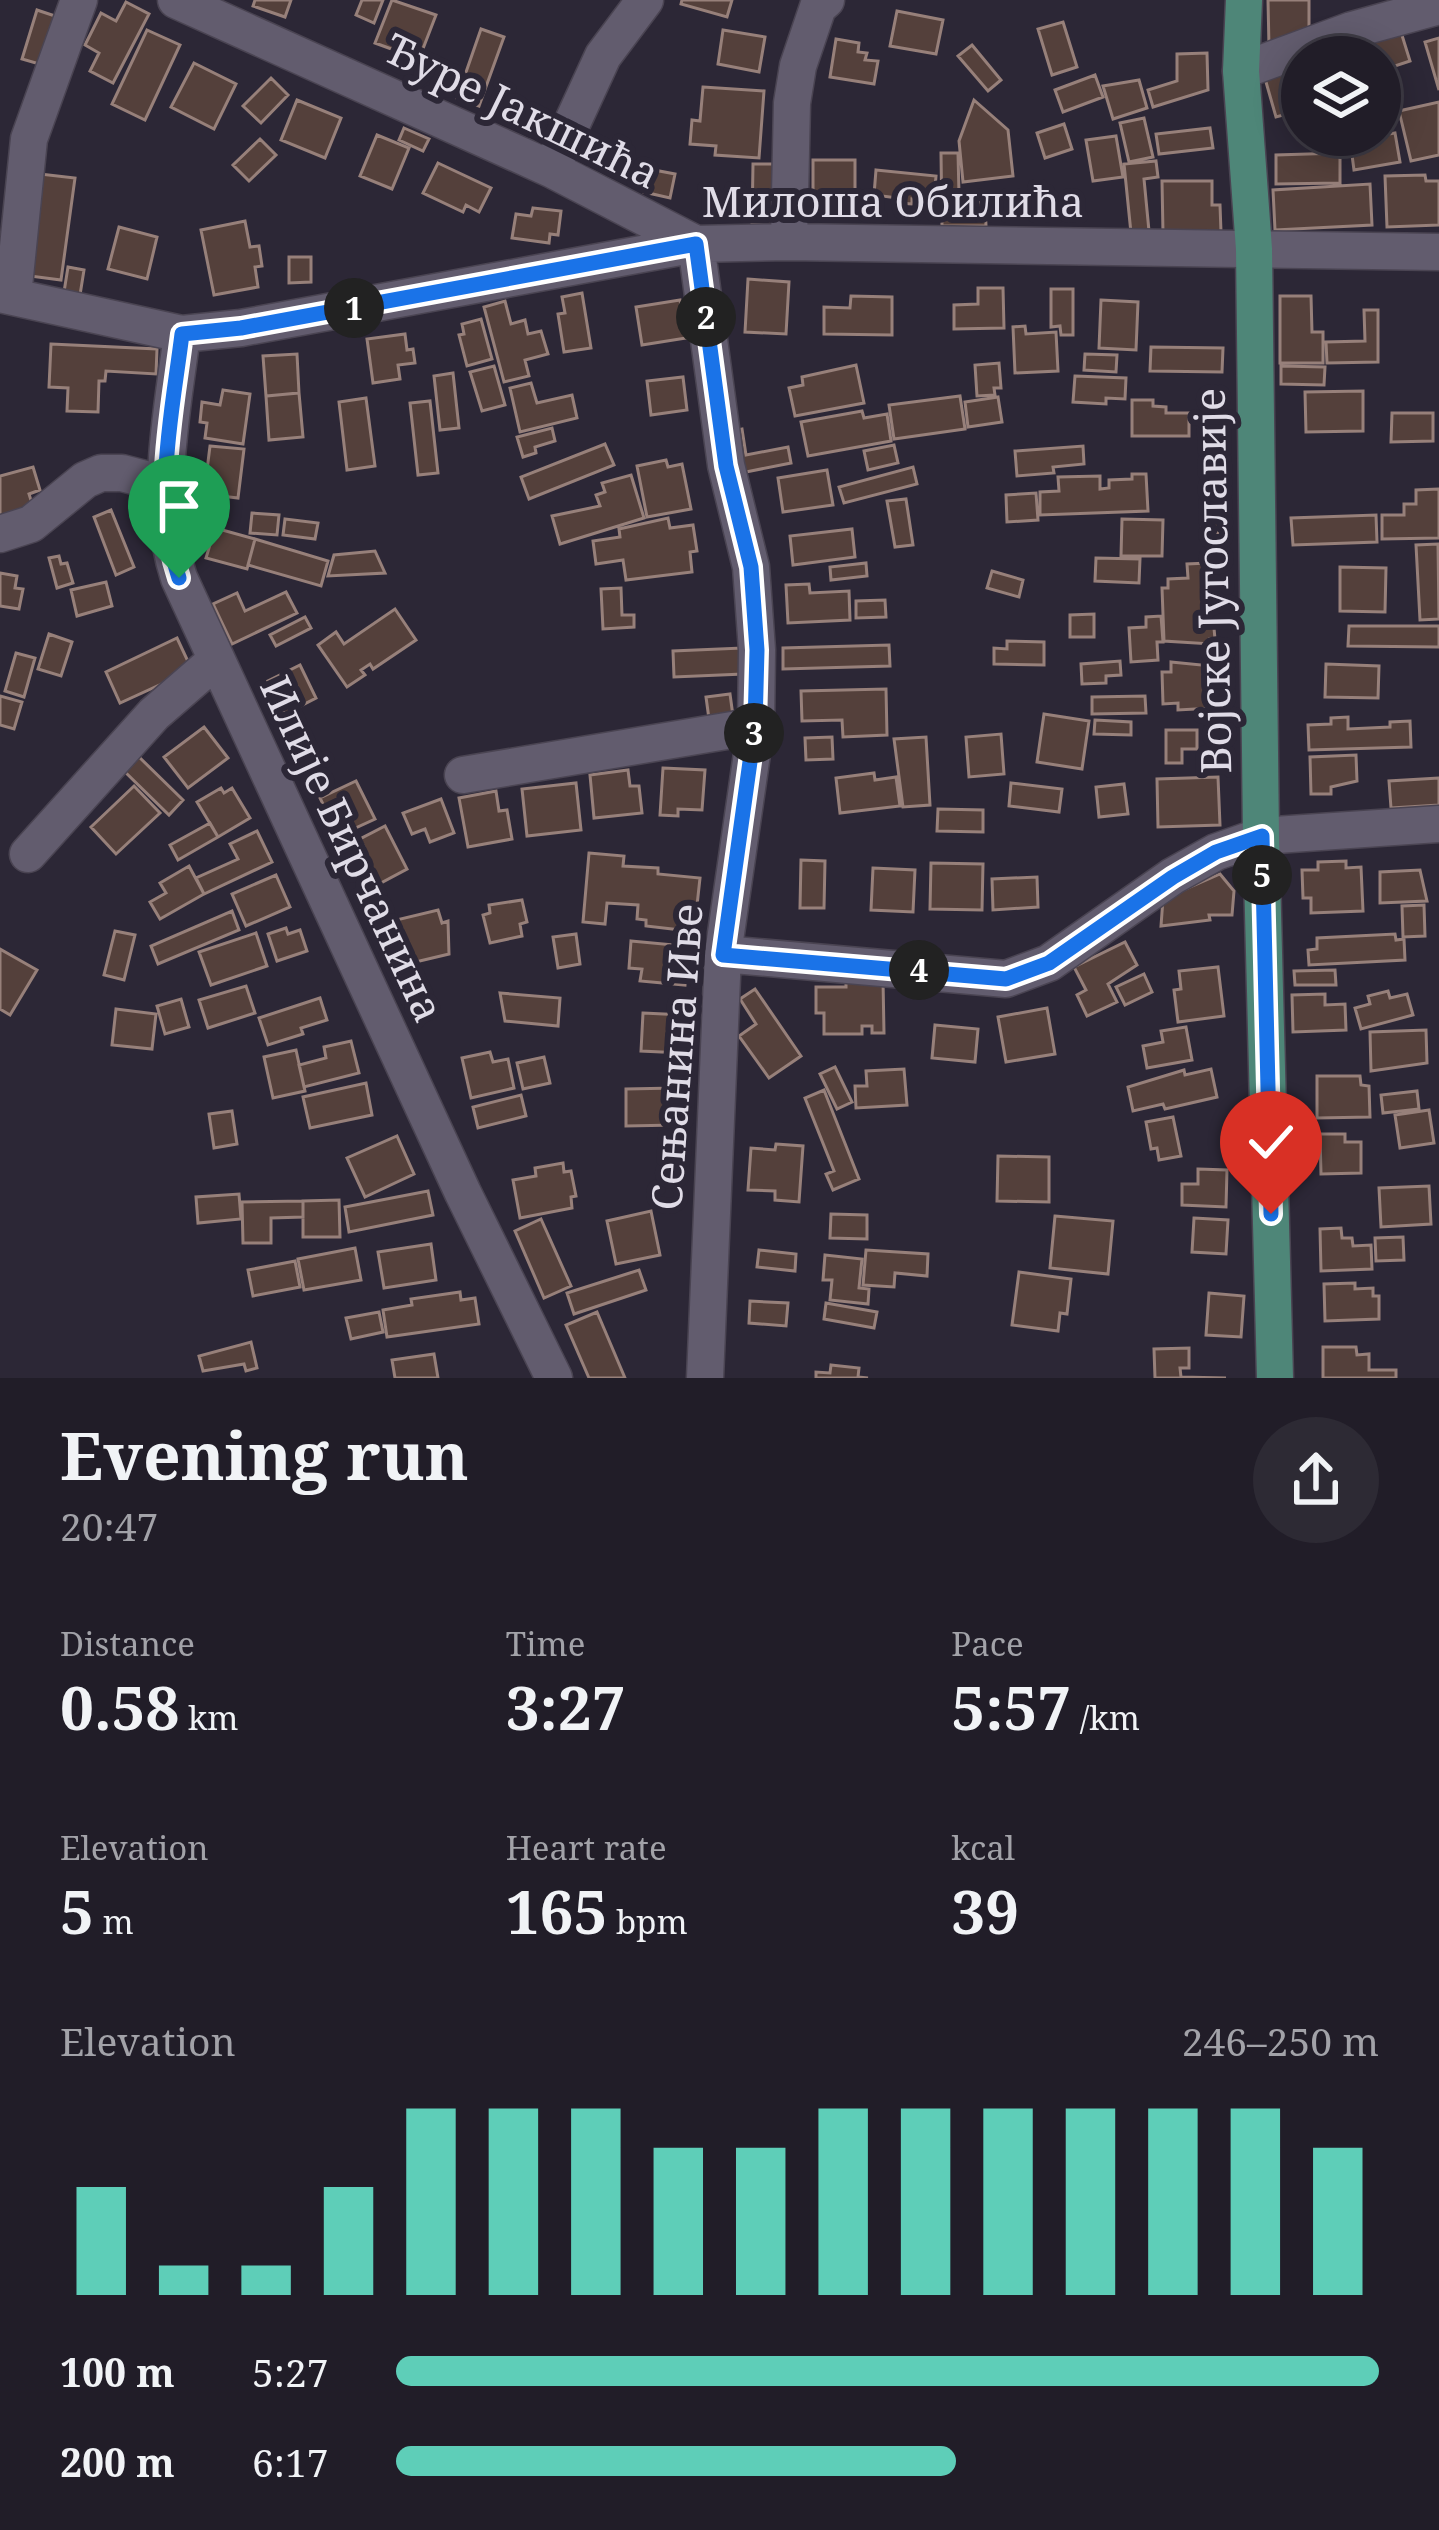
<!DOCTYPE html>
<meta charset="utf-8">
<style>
body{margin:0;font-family:"Noto Serif",serif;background:#2d2a34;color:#f1f3f6;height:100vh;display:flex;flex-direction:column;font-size:45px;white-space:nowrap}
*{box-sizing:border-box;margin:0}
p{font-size:39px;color:#a2a2a8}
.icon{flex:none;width:66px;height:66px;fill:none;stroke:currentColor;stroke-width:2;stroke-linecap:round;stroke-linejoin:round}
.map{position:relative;height:1378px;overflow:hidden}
.side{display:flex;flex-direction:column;background:#211d28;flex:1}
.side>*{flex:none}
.tools{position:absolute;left:1281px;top:36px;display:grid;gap:24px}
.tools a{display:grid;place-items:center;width:120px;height:120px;border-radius:50%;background:#211d28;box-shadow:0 6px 30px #0003,0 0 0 3px #3e3b45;font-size:60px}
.pin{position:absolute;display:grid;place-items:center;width:102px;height:102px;color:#fff;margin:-123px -51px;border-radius:50% 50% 50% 0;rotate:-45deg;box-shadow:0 0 12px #0007}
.pin .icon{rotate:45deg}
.km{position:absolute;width:60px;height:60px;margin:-30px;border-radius:50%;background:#222;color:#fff;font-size:33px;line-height:60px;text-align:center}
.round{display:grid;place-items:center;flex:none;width:126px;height:126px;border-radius:63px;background:#2d2a34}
.summary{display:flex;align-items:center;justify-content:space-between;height:204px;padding:0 60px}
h1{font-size:66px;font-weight:700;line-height:90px}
.stats{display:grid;grid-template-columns:repeat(3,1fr);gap:18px;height:204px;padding:12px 60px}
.stats div{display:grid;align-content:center}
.stats b{font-size:60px;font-weight:700}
.stats small{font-size:33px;font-weight:400}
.stats p{font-size:33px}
.chart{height:336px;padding:24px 60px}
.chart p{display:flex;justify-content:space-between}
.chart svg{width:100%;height:216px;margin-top:12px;stroke:#5eceb8;stroke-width:6}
ul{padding:0 60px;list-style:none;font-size:39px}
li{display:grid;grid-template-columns:192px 144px 1fr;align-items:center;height:90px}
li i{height:30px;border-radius:15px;background:#5eceb8}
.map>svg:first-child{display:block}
</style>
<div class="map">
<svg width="1439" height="1378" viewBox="0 0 1439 1378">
<rect width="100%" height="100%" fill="#2c2736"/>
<path fill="#54403b" stroke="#97807a" stroke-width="3" d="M255,0H291L285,17L253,6Z
M362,0H383L374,23L356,15Z
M392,0L436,15L419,59L375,43Z
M682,0H732L727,17L681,4Z
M1268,0H1309V34L1269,47Z
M126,2L149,14L113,83L90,71L99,53L85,45L101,13L116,21Z
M37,10L61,18L46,66L22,59Z
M897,11L943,20L936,54L890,46Z
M1063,22L1077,67L1052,75L1038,29Z
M481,29L504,37L479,106L457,98Z
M147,30L180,45L145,120L112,104Z
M723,30L765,37L759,72L718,64Z
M1401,32L1410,61L1380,71V57H1327Z
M1439,38V90L1425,42Z
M836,39L859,43L858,52L867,53L865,60L878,61L874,84L830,77Z
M972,45L1001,80L988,91L958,56Z
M1207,53L1208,90L1153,107L1148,90L1177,81V54Z
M194,63L236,84L214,129L171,107Z
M1302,64V110L1276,117L1264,75Z
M1095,75L1103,97L1063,112L1055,90Z
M271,78L288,95L261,123L243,106Z
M1139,80L1147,108L1113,119L1103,86Z
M703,87L764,91L759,158L715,155L716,146L690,144L692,120L700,121Z
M297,100L341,118L325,158L281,140Z
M974,100L1008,130L1013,176L963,182L959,141Z
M1439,102V155L1411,161L1399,111Z
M1144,118L1153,157L1129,162L1120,123Z
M1064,124L1072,149L1045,158L1037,133Z
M404,128L429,139L423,151L399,140Z
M1210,128L1213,148L1159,154L1156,134Z
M1395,133L1400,162L1354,170L1350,140Z
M377,135L409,148L392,189L360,176Z
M1116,136L1123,177L1093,181L1086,140Z
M260,139L276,155L249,181L233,165Z
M941,153H958L959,194H975V202H985L986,226H942Z
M1340,153V183L1276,184V155Z
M813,160H855V196L813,195Z
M1156,161L1158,177L1144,179L1149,231L1131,233L1124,164Z
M438,163L491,188L479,212L466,205L463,212L423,193Z
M753,164H777L776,224H752Z
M649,169L675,174L670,198L644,192Z
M876,170L936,176L934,201L912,199V204L897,203L898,198L874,195Z
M40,174L75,178L61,280L30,276Z
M1425,175L1426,181H1439V225L1387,227L1385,176Z
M1162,181H1212V205H1220L1221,232L1163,233Z
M1370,184L1372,225L1275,230L1273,190Z
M533,208L561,211L558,235L550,234L549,243L512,238L516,214L531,216Z
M245,221L250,247L259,246L262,266L255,267L258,287L214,295L201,230Z
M119,227L157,237L147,279L108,269Z
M289,257H311V282L289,283Z
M68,267L84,270L80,295L64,292Z
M748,279L789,282L786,334L745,332Z
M978,288H1003L1004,328L954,329V305L978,304Z
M1051,289H1073V335H1061L1060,326L1051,327Z
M582,293L591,348L564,352L558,314L565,313L562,297Z
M851,296L892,297V335L824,334V307L850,308Z
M1280,296H1311L1312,332H1323V363H1280Z
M680,300L686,338L642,345L636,307Z
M1101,300L1138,302L1136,350L1099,348Z
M505,301L511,324L525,320L528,334L541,331L548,354L525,360L529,376L504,382L484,307Z
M1364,310H1378V362L1327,363L1326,342L1365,341Z
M481,319L492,359L467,366L459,335L464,334L462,324Z
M1025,326L1026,334L1056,332L1058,371L1015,373L1013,327Z
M405,334L407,350L413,349L415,363L398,365L400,379L373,383L367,339Z
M51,344L157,349L156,374L106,371L105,381H99L98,412L67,411L68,388L49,387Z
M1151,347L1223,348L1222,372L1150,371Z
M297,354L299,393L266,396L263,356Z
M1085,354L1117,355L1116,372L1084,370Z
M999,363L1001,388H994L995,395L977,396L975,365Z
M856,365L864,403L795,416L789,388L803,385L802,377Z
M494,366L505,405L482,411L470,372Z
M1281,366L1325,367L1324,385L1281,384Z
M453,373L459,428L440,430L434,376Z
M1075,376L1126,378L1125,399L1106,398V404L1073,402Z
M683,377L687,410L651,415L647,381Z
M531,383L537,403L572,395L577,418L520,432L510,388Z
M223,390L250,394L243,444L205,438L207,423L200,422L202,402L220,405Z
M1363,391V431L1306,432L1305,392Z
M299,393L303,437L269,440L266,396Z
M960,396L965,429L894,439L889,405Z
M998,397L1002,422L968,427L965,402Z
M366,398L375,466L347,470L339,402Z
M1132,400H1153V406L1166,407V413H1189V436H1132Z
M430,401L438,473L418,475L410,403Z
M862,411L864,418L887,414L891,441L808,456L801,422Z
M1392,413H1433V441L1391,442Z
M552,428L555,441L535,447L536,453L523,457L517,437Z
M742,429L746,455L788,447L791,463L741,473L733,431Z
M605,444L614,465L529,499L521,477Z
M894,445L898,463L868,470L864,451Z
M210,446L244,449L238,498L204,494Z
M1083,446L1084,464L1053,467L1054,473L1017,476L1015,451Z
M666,460L668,467L682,464L691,509L647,517L637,466Z
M33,467L40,490L29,494L34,510L0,520V476Z
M913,467L917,484L844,503L839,487Z
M827,470L833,505L783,512L778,478Z
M1132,474H1146L1148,511L1040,515V492L1059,491L1058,477L1100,476V489L1109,488V480L1132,479Z
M631,475L644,518L560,544L552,516L600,506L596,495L605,492L602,483Z
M1439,489V538L1382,539V515H1404V504H1416V490Z
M1036,493L1038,520L1007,522L1006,495Z
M906,499L913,545L895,547L887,501Z
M111,510L134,567L116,575L94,517Z
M1228,512V533H1202V513Z
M252,513L279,515L277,535L250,533Z
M1376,515L1377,542L1293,545L1291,518Z
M668,518L670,528L693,525L697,551L690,552L692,572L626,580L623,560L596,564L593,541L620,537L619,529Z
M285,519L318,523L315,539L283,535Z
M1122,519L1163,520L1162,556H1121Z
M215,528L255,539L247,569L206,558Z
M852,529L855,557L793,565L790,536Z
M255,539L328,561L321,586L248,565Z
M1438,544L1439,619L1420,620L1416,545Z
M375,551L385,573L328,576L334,555Z
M59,556L61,564L67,563L73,583L57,588L49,558Z
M1096,558L1140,559L1139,583L1095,581Z
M866,563L867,576L831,580L830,567Z
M1208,563L1215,639H1210L1211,644L1164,641L1162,588H1168V579L1188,578L1187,564Z
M1340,567L1386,568L1385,612L1340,611Z
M992,571L1023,580L1019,597L987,588Z
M0,573L17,576L15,588L23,589L19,609L0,606Z
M106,582L112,606L77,616L71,590Z
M809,584L810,593L849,591L850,620L788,623L786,585Z
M621,588L622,615H634V627L603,629L601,589Z
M286,592L297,613L232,644L213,604L237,593L245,611Z
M885,600L886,617L856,618V601Z
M395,609L416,640L373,669L370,664L361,670L365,675L347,687L318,645L336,632L344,644Z
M1094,614V637H1070V615Z
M1161,616L1163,642H1157L1158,660L1131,662L1129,628L1146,627V617Z
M305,617L311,628L276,646L270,635Z
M1349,626H1439V647L1348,646Z
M49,634L72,642L61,676L38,669Z
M177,638L192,670L120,703L106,672Z
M1007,641L1044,642V665L994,664V648L1007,649Z
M889,645L890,666L783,669V648Z
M742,648L743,674L674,677L673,651Z
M16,653L35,658L24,697L5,691Z
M1120,661L1121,675L1106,676V683L1082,684L1081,664Z
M1171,662L1212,666L1213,708L1178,710V703L1163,704L1162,672H1171Z
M1326,664L1379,666L1378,698L1325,697Z
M300,665L316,698L285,714L268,681Z
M886,689L887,735L843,737L842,720L802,721L801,691Z
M730,694L733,716L709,719L706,697Z
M0,696L22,702L14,729L0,725Z
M1145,696L1146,713L1092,714V697Z
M1044,714L1089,721L1082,769L1037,762Z
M1348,717V729L1390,727V722L1410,721L1411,747L1309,750L1308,725L1331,724V718Z
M1095,720L1131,722V735L1094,734Z
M204,727L228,758L188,788L164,757Z
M1166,730H1197V749H1182V763H1166Z
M1001,734L1004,774L969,777L966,737Z
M832,737L833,759L806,760L805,738Z
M926,737L930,805L903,807L894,739Z
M136,754L183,800L169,815L122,769Z
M1356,755L1357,781L1331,787V794H1311L1310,757Z
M663,768L705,770L702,810L678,809V816L660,815Z
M628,770L630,786H639L642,813L594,818L590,775Z
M874,773L875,780L896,777L900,806L840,813L836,778Z
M1218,777L1220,825L1158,827L1157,779Z
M1439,778V805L1391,808L1389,781Z
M356,781L375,819L338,836L320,798Z
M576,783L581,830L527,836L522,789Z
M1011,783L1062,789L1059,812L1009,806Z
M1124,784L1128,814L1099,817L1096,787Z
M134,786L160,813L116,854L91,827Z
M221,788L224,793L232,788L250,818L218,837L197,802Z
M496,791L499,811L507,810L512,839L468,847L459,798Z
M441,799L454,833L430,842L425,829L412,834L403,813Z
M938,809L983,810V832L937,831Z
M210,823L218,837L178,860L170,845Z
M385,826L407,869L364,892L345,856L364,847L360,839Z
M257,831L272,862L204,894L196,878L238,859L230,844Z
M589,853L624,856L623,866L658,868V874L700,878L695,924L681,923V930L646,926V920L637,919L638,905L607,903L605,924L583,922Z
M801,860L825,861L824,908H800Z
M1346,861V868L1361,867L1363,911L1311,913V898H1303L1302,870H1318V862Z
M931,863L983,864L982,910L930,909Z
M189,866L204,894L160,919L150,902L166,893L160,883Z
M873,868L915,870L913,912L871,910Z
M1420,870L1427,901L1380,903V872Z
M1220,874L1234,891L1232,915H1209L1210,920L1161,926L1163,899Z
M276,875L290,907L246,926L232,894Z
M1037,877L1038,907L993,910L992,879Z
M522,900L527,922L520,924L522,936L490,943L483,915L490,913L489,905Z
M1424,905L1425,936L1403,937L1402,906Z
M438,910L442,923L448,921L449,954L403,965L392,921Z
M232,911L239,930L158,964L151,946Z
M286,928L288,934L300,930L307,951L277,961L268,934Z
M115,931L135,935L124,980L104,975Z
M256,933L267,966L211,985L199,952Z
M576,934L580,964L558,968L553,937Z
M1395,934L1396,940L1404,939L1405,960L1309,965L1308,950L1317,949V938Z
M631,941L696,947L693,972H686L685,985L640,981L642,969L629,968Z
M1125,942L1137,965L1108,984L1117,1002L1087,1016L1077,995L1086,990L1074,967Z
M0,949L37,970L10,1015L0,1009Z
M1218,967L1224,1016L1178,1022L1174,990L1181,989L1179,971Z
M1335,970L1336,985H1295L1294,971Z
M1144,974L1152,992L1125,1005L1116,987Z
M883,980L884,1033H872V1026H862V1034H824V1013H816V987H846V981Z
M246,986L255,1013L208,1028L199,1000Z
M755,989L801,1056L769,1078L739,1036L756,1024L740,999Z
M1388,991L1390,998L1407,994L1413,1015L1361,1029L1355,1008L1370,1004L1368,996Z
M500,993L560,998L558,1026L505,1021Z
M1325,994V1005L1345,1004L1346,1030L1293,1032L1292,995Z
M320,998L327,1020L301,1028L303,1034L268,1045L259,1018Z
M181,999L189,1027L165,1034L157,1006Z
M1047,1008L1055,1054L1006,1062L998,1017Z
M116,1009L156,1014L152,1049L112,1045Z
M643,1013L684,1015L682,1053L641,1051Z
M935,1025L978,1029L975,1062L932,1058Z
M1186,1027L1192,1060L1147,1068L1143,1046L1163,1042L1161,1031Z
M1426,1030L1427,1063L1371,1071L1370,1032Z
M351,1041L359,1073L304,1087L299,1065L326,1058L324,1047Z
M296,1050L305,1091L273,1098L264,1057Z
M490,1052L493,1062L508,1059L514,1088L471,1098L462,1058Z
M544,1057L550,1083L523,1089L517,1063Z
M835,1067L852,1102L837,1109L820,1074Z
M904,1069L907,1105L856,1108L855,1086H867L866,1071Z
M1211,1069L1217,1097L1165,1109L1163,1104L1133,1111L1128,1087L1184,1070L1185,1075Z
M1317,1076H1360L1361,1085L1369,1086L1370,1117L1317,1118Z
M366,1083L372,1115L310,1128L303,1097Z
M675,1088L676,1125L626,1126V1089Z
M824,1090L859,1179L833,1190L826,1174L834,1171L805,1098Z
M1417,1091L1419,1109L1383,1113L1381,1095Z
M521,1095L526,1116L478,1128L473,1107Z
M1429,1110L1434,1143L1400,1148L1395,1115Z
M232,1111L237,1144L214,1148L209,1114Z
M1173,1117L1181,1156L1159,1160L1157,1148L1151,1149L1146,1122Z
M1320,1134H1345V1142H1361V1173L1321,1174Z
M397,1136L414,1174L365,1197L347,1158Z
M776,1144L803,1146L799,1202L775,1200V1191L748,1190L751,1148L775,1150Z
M998,1156L1049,1157V1202L997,1201Z
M563,1163L564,1172L571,1171L576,1196L571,1197L572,1208L520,1218L513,1180L536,1176L535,1168Z
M1198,1169L1227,1170L1226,1207L1182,1205V1184H1198Z
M1429,1186L1431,1224L1381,1227L1379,1188Z
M428,1191L433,1215L349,1232L345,1207Z
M239,1194L241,1219L198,1223L196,1197Z
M339,1200L340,1237H303V1201Z
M303,1201V1217L271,1218V1243H243L242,1202Z
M651,1211L660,1255L616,1264L607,1221Z
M831,1214L867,1215V1239L830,1238Z
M1055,1216L1113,1221L1108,1274L1050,1268Z
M1194,1218L1228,1220L1226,1254L1192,1252Z
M541,1219L571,1286L544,1298L515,1231Z
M1341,1228L1342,1238H1352L1353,1246L1371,1245L1372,1269L1321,1271L1320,1229Z
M1403,1237L1404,1260L1376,1261L1375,1238Z
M431,1244L436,1280L384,1288L378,1252Z
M355,1248L361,1280L304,1290L298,1259Z
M759,1250L796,1254L795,1271L757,1267Z
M866,1250L928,1254L927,1276L895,1273L894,1287L863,1285Z
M825,1255L862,1259L859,1288L869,1289L868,1304L830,1300L832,1280H823Z
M295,1261L300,1287L253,1296L248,1270Z
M639,1270L646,1290L574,1314L567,1293Z
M1019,1272L1071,1279L1067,1314L1060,1313L1058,1331L1012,1325Z
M1355,1283V1289L1373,1288V1296H1379V1319L1325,1321L1324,1284Z
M460,1292L461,1300L475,1298L479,1324L387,1337L383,1310L412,1305L411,1299Z
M1209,1293L1244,1296L1241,1337L1206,1335Z
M750,1301L788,1303L786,1326L749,1323Z
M826,1303L877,1312L874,1328L824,1319Z
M379,1312L383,1332L351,1339L346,1318Z
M597,1312L625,1378H589L566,1325Z
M251,1342L257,1368L246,1371L244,1364L203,1371L199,1356Z
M1323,1347H1356L1357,1355L1369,1354V1370H1396V1378H1323Z
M1189,1348V1368H1180L1181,1377L1226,1378H1155L1154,1349Z
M434,1354L438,1378H395L392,1360Z
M831,1365L859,1368L858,1377L868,1378H816V1372L830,1373Z"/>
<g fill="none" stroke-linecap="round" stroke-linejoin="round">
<defs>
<path id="minor" d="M176,0L551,169L696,244L726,465L751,567L757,650L756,726L723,954L705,1378
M1241,71L1352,30L1439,6
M551,169L603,56L645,0
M789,242L792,103L798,66L818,7L826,0
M0,294L182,334L241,328L696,244L789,242L1439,252
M13,296L29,139L79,0
M182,334C172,415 153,498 179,578L463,1193L554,1378
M0,534L31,524L85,480L101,473H122L164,484
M463,775L756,726
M28,854L154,714L215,661
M723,954L1006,979L1049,963L1173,876L1216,852L1261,836L1439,824"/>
<path id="major" d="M1244,0L1241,71L1254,249L1261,836L1275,1378"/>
</defs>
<use href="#minor" stroke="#4a4452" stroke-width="39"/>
<use href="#major" stroke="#4a4452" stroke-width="39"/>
<use href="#minor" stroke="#625c6e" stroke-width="36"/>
<use href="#major" stroke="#4e8678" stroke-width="36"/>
</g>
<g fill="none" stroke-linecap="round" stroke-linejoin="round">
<defs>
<path id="route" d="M179,578C152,499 172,415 182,334L241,328L696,244L726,466L751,567L757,650L755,726L723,955L1006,979L1049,963L1173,877L1216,852L1262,836L1271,1214"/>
</defs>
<use href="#route" stroke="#fff" stroke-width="24"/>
<use href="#route" stroke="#1a73e8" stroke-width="15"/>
</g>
<g text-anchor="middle" stroke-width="12" stroke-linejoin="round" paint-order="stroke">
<g font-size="42" fill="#e0dce7" stroke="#2c2736">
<text transform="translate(522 111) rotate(26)" y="15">Ђуре Јакшића</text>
<text x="893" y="217">Милоша Обилића</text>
<text transform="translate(1213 581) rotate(-91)" y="15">Војске Југославије</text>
<text transform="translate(352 849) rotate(65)" y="15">Илије Бирчанина</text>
<text transform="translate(677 1057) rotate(-86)" y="15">Сењанина Иве</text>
</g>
</g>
</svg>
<div class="tools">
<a><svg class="icon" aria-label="layers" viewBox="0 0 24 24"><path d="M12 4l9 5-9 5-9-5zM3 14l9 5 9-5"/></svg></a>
</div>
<div class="pin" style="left:179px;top:578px;background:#1e9e55"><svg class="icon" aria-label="arrive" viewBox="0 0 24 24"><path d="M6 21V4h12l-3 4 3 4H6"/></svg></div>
<div class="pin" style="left:1271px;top:1214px;background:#d93025"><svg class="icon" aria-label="check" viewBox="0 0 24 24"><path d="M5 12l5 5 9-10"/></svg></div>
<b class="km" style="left:354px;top:308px">1</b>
<b class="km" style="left:706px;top:317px">2</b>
<b class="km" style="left:754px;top:733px">3</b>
<b class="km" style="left:919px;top:970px">4</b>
<b class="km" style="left:1262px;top:875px">5</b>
</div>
<section class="side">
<div class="summary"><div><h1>Evening run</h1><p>20:47</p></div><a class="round"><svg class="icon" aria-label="share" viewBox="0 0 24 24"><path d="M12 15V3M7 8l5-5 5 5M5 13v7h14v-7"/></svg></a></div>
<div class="stats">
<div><p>Distance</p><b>0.58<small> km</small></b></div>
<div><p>Time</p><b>3:27</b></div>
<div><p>Pace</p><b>5:57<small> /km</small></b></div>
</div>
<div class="stats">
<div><p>Elevation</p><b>5<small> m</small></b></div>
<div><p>Heart rate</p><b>165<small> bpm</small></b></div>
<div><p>kcal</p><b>39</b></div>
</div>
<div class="chart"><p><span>Elevation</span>246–250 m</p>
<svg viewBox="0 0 160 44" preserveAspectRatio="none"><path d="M5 44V22M15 44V38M25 44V38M35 44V22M45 44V6M55 44V6M65 44V6M75 44V14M85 44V14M95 44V6M105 44V6M115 44V6M125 44V6M135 44V6M145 44V6M155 44V14"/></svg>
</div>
<ul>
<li><b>100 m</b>5:27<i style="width:100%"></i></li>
<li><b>200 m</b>6:17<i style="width:57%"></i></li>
</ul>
</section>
